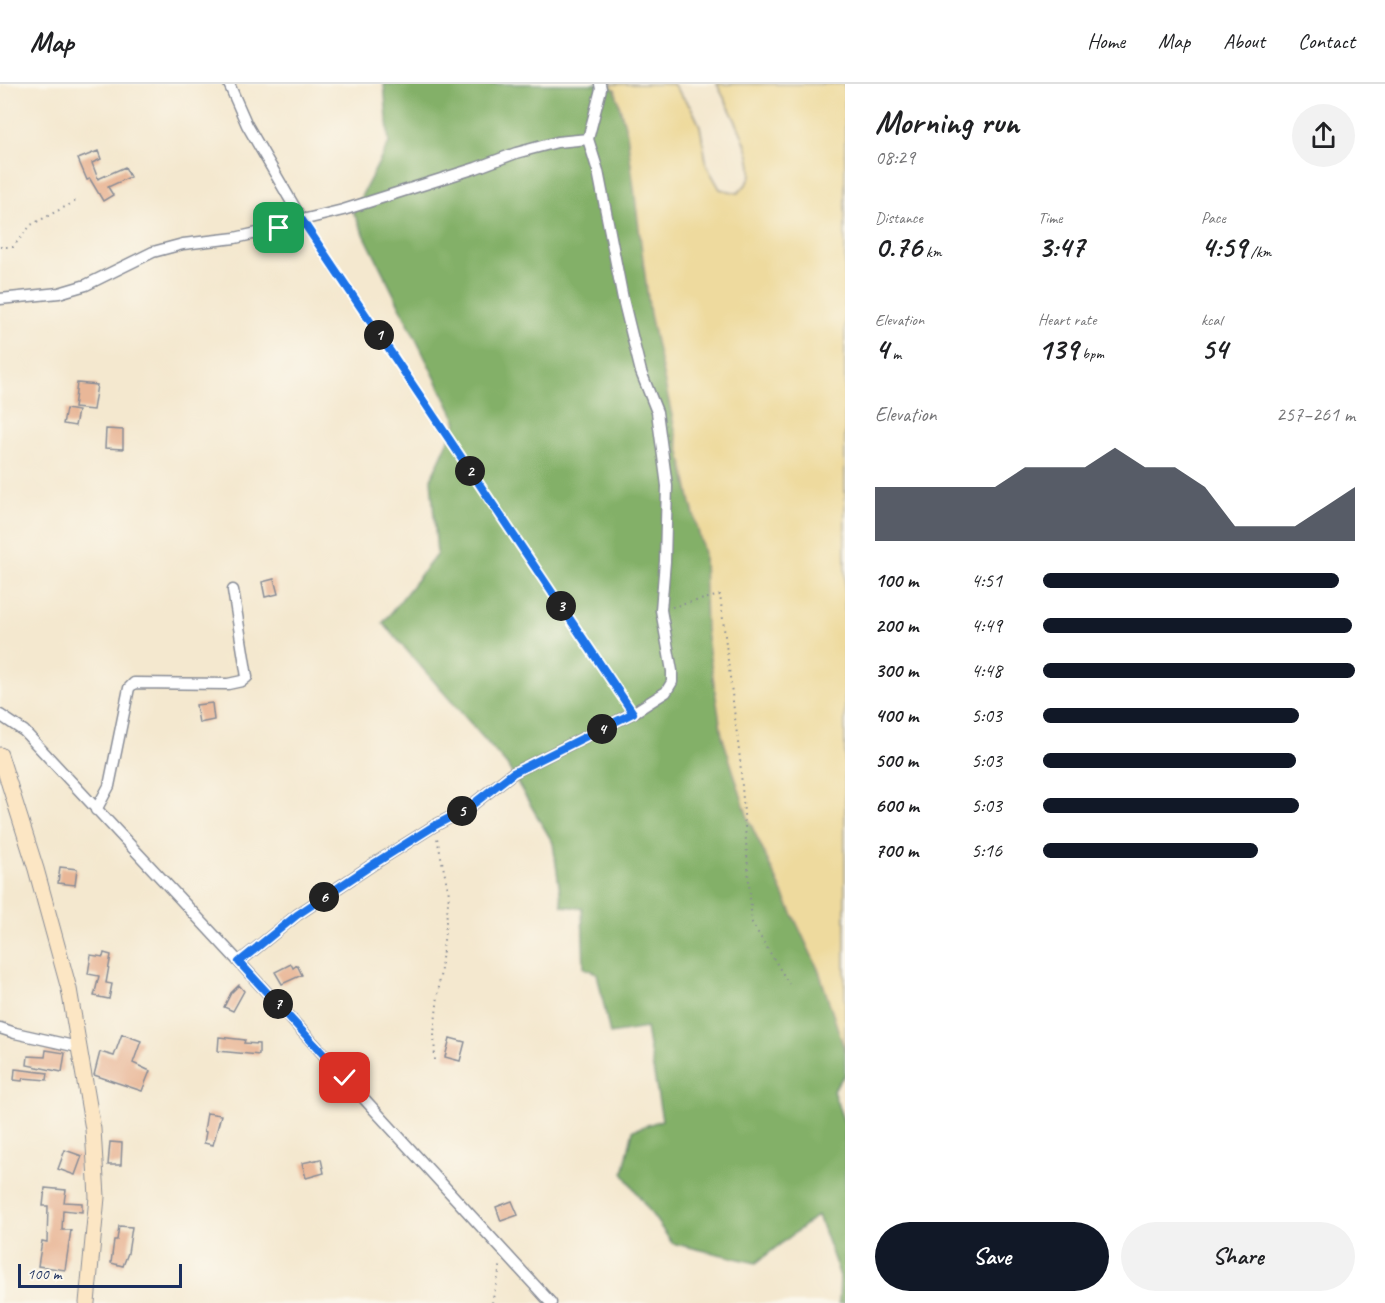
<!DOCTYPE html>
<meta charset="utf-8">
<style>
body{margin:0;font-family:Caveat,sans-serif;background:#f2f2f2;color:#202124;height:100vh;display:flex;flex-direction:column;font-size:22px;white-space:nowrap}
*{box-sizing:border-box;margin:0}
p{font-size:20px;color:#757577}
.icon{flex:none;width:33px;height:33px;fill:none;stroke:currentColor;stroke-width:2;stroke-linecap:round;stroke-linejoin:round}
.map{position:relative;flex:1;overflow:hidden}
.details{display:flex;flex-direction:column;background:#fff;width:540px}
.details>*{flex:none}
.scale{position:absolute;left:18px;bottom:15px;width:164px;box-sizing:border-box;padding-left:6px;border:3px solid #1b2f5e;border-top:0;font-size:16px;line-height:21px;white-space:nowrap;color:#1b2f5e;-webkit-text-stroke:4px #fbf7ec;paint-order:stroke}
.pin{position:absolute;display:grid;place-items:center;width:51px;height:51px;color:#fff;margin:-26px;border-radius:12px;box-shadow:0 3px 9px #0006}
.km{position:absolute;width:30px;height:30px;margin:-15px;border-radius:50%;background:#222;color:#fff;font-size:16px;line-height:30px;text-align:center}
.round{display:grid;place-items:center;flex:none;width:63px;height:63px;border-radius:32px;background:#f2f2f2}
.overview{display:flex;align-items:center;justify-content:space-between;height:102px;padding:0 30px}
h1{font-size:33px;font-weight:700;line-height:45px}
.stats{display:grid;grid-template-columns:repeat(3,1fr);gap:9px;height:102px;padding:6px 30px}
.stats div{display:grid;align-content:center}
.stats b{font-size:30px;font-weight:700}
.stats small{font-size:16px;font-weight:400}
.stats p{font-size:16px}
.chart{height:168px;padding:12px 30px}
.chart p{display:flex;justify-content:space-between}
.chart svg{width:100%;height:108px;margin-top:6px;fill:#111827;opacity:.7}
.button{display:flex;gap:12px;margin-top:auto;padding:12px 30px}
.button a{flex:1;height:69px;border-radius:36px;background:#111827;color:#fff;font-size:24px;font-weight:700;line-height:69px;text-align:center}
.button a+a{background:#f2f2f2;color:#202124}
ul{padding:0 30px;list-style:none;font-size:20px}
li{display:grid;grid-template-columns:96px 72px 1fr;align-items:center;height:45px}
li i{height:15px;border-radius:8px;background:#111827}
header{display:flex;align-items:center;gap:36px;box-sizing:border-box;height:84px;padding:0 30px;background:#fff;border-bottom:2px solid #e0e0e0}
header strong{font-size:28px}
nav{display:flex;gap:33px;margin-inline-start:auto;font-size:21px}
main{display:flex;flex:1;min-height:0}
.map>svg:first-child{display:block}
</style>
<header>
<strong>Map</strong>
<nav><a>Home</a><a>Map</a><a>About</a><a>Contact</a></nav>
</header>
<main>
<div class="map">
<svg width="845" height="1219" viewBox="0 0 845 1219">
<rect width="100%" height="100%" fill="#fbf7ec"/>
<filter id="ink" filterUnits="userSpaceOnUse"><feTurbulence type="fractalNoise" baseFrequency=".0167" numOctaves="2"/><feDisplacementMap in="SourceGraphic" scale="12" xChannelSelector="R" yChannelSelector="G"/><feConvolveMatrix kernelMatrix="1 2 1 2 8 2 1 2 1" color-interpolation-filters="sRGB"/></filter>
<filter id="wash" filterUnits="userSpaceOnUse"><feTurbulence type="fractalNoise" baseFrequency=".008" numOctaves="4" result="noise"/><feDisplacementMap in="SourceGraphic" scale="24" xChannelSelector="R" yChannelSelector="G"/><feGaussianBlur stdDeviation="1.35" result="paint"/><feColorMatrix in="noise" values="0 0 0 0 0 0 0 0 0 0 0 0 0 0 0 0 0 1.4 0 .05"/><feComposite in="paint" operator="in"/></filter>
<g filter="url(#wash)">
<rect width="100%" height="100%" fill="#f4e8cf"/>
<path fill="#83b068" stroke="#4f7063" stroke-width="1.5" d="M384,0H606L615,4L627,49L650,230L691,419L704,469L706,547L722,651L748,734L819,887L845,967V990L833,1007L845,1041V1219H839L840,1192L818,1131L756,1179L672,1159L623,1089L633,1046L662,1036L646,944L610,950L597,889L584,884L582,824L562,822L553,759L507,681L383,539L437,470L431,395L457,338L353,128L389,59Z"/>
<path fill="#eeda9e" stroke="#84847e" stroke-width="1.5" d="M606,0H673L692,25L700,42L707,82L720,105L738,109C742,105 748,99 750,94C757,71 727,21 717,0H845V967L819,887L748,734L722,651L706,547L704,469L691,419L650,230L627,49L615,5Z"/>
<g id="blocks">
<path fill="#e9b798" d="M98,67L101,75L92,79L98,95L125,83L130,93L108,103L113,111L103,117L90,95L87,96L78,75Z
M77,299L97,301L93,326L74,324Z
M66,325L78,327L75,342L63,340Z
M106,345L123,346V365L105,364Z
M274,495L278,510L265,513L262,498Z
M212,619L214,636L199,639L196,621Z
M60,783L77,785L75,801L58,799Z
M104,869L111,871L106,899L112,900L109,915L94,912L99,892L88,890L91,871L103,873Z
M291,880L293,884L297,881L302,891L282,900L275,888Z
M239,901L244,907L233,927L224,923L231,909Z
M122,950L141,957L133,979L150,987L142,1007L94,991L100,968L114,972Z
M219,953L245,956L244,959L259,960V971L218,967Z
M450,954L465,958L460,977L445,973Z
M46,966L65,969L62,988L27,981L28,972L45,973Z
M15,985L48,989L47,996L23,994L22,997L14,996Z
M207,1029L221,1031L213,1061L204,1059L206,1048L204,1047Z
M110,1058L122,1059L121,1081H108Z
M65,1066L82,1072L75,1091L58,1085Z
M321,1075L324,1089L306,1094L302,1079Z
M45,1104L66,1106L64,1118L82,1119V1128L63,1126L62,1146H71L65,1186L38,1182L42,1157L47,1158L48,1122H43Z
M512,1117L518,1131L501,1137L496,1123Z
M119,1142L132,1143L128,1169L123,1182L111,1179L114,1156H117Z"/>
</g>
</g>
<g filter="url(#ink)">
<use href="#blocks" fill-opacity="0" stroke="#888c96" stroke-width="1.5"/>
<g fill="none" stroke-linecap="round" stroke-linejoin="round">
<defs>
<path id="street" d="M229,0L247,41L302,136
M0,215L59,209L86,201L153,168L183,160L235,154L279,144L302,136L343,126L476,84L516,69L557,58L588,55
M0,631L24,647L239,878L551,1219
M96,726L109,702L129,604L134,599L228,600L242,597L247,593L233,506
M239,878L297,831L372,781L434,742L468,724L513,689L633,629L666,608L672,598V587L661,526L665,477L667,402L657,328L641,288L623,215L598,87L588,55L601,5L600,0
M0,944L15,949L78,963"/>
<path id="secondary" d="M0,671L36,785L69,905L93,1045L97,1113L87,1219"/>
</defs>
<use href="#street" stroke="#888c96" stroke-width="13"/>
<use href="#secondary" stroke="#888c96" stroke-width="17"/>
<path stroke="#888c96" stroke-width="2" stroke-dasharray="1.5 4.5" stroke-linecap="butt" d="M308,146L628,622
M0,163H13L31,141L76,117
M672,523L720,511L740,675L752,839L789,900
M435,976L434,949L449,810L437,754
M492,1219L501,1179"/>
<use href="#street" stroke="#fff" stroke-width="10"/>
<use href="#secondary" stroke="#fce6c4" stroke-width="15"/>
</g>
</g>
<g fill="none" stroke-linecap="round" stroke-linejoin="round" filter="url(#ink)">
<defs>
<path id="route" d="M279,144L302,136L633,629L513,689L468,724L434,742L372,781L297,831L239,878L345,994"/>
</defs>
<use href="#route" stroke="#fff" stroke-width="12"/>
<use href="#route" stroke="#1a73e8" stroke-width="8"/>
</g>
</svg>
<div class="scale">100 m</div>
<div class="pin" style="left:279px;top:144px;background:#1e9e55"><svg class="icon" aria-label="arrive" viewBox="0 0 24 24"><path d="M6 21V4h12l-3 4 3 4H6"/></svg></div>
<div class="pin" style="left:345px;top:994px;background:#d93025"><svg class="icon" aria-label="check" viewBox="0 0 24 24"><path d="M5 12l5 5 9-10"/></svg></div>
<b class="km" style="left:379px;top:251px">1</b>
<b class="km" style="left:470px;top:387px">2</b>
<b class="km" style="left:561px;top:522px">3</b>
<b class="km" style="left:602px;top:645px">4</b>
<b class="km" style="left:462px;top:727px">5</b>
<b class="km" style="left:324px;top:813px">6</b>
<b class="km" style="left:278px;top:920px">7</b>
</div>
<section class="details">
<div class="overview"><div><h1>Morning run</h1><p>08:29</p></div><a class="round"><svg class="icon" aria-label="share" viewBox="0 0 24 24"><path d="M12 15V3M7 8l5-5 5 5M5 13v7h14v-7"/></svg></a></div>
<div class="stats">
<div><p>Distance</p><b>0.76<small> km</small></b></div>
<div><p>Time</p><b>3:47</b></div>
<div><p>Pace</p><b>4:59<small> /km</small></b></div>
</div>
<div class="stats">
<div><p>Elevation</p><b>4<small> m</small></b></div>
<div><p>Heart rate</p><b>139<small> bpm</small></b></div>
<div><p>kcal</p><b>54</b></div>
</div>
<div class="chart"><p><span>Elevation</span>257–261 m</p>
<svg viewBox="0 0 160 44" preserveAspectRatio="none"><path d="M0 44V22L10 22L20 22L30 22L40 22L50 14L60 14L70 14L80 6L90 14L100 14L110 22L120 38L130 38L140 38L150 30L160 22V44z"/></svg>
</div>
<ul>
<li><b>100 m</b>4:51<i style="width:95%"></i></li>
<li><b>200 m</b>4:49<i style="width:99%"></i></li>
<li><b>300 m</b>4:48<i style="width:100%"></i></li>
<li><b>400 m</b>5:03<i style="width:82%"></i></li>
<li><b>500 m</b>5:03<i style="width:81%"></i></li>
<li><b>600 m</b>5:03<i style="width:82%"></i></li>
<li><b>700 m</b>5:16<i style="width:69%"></i></li>
</ul>
<div class="button"><a>Save</a><a>Share</a></div>
</section>
</main>
